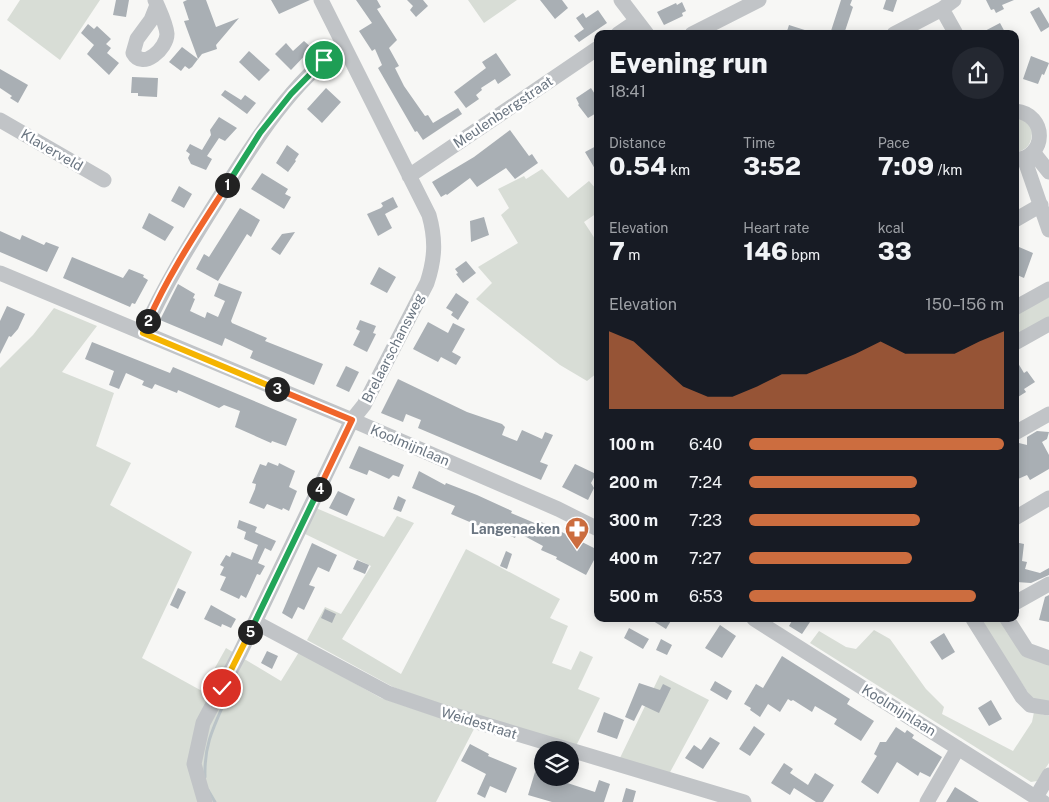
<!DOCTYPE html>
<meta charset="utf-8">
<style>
body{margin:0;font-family:"Public Sans",sans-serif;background:#242831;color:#f1f3f6;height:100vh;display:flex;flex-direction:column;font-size:19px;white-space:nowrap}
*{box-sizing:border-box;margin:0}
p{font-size:16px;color:#9ea1a6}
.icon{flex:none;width:28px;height:28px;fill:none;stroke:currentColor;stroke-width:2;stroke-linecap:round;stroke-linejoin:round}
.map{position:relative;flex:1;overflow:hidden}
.details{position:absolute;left:594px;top:30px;width:425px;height:592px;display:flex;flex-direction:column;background:#171b24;border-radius:10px;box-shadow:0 2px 12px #0003}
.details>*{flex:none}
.buttons{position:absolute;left:534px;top:741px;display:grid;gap:10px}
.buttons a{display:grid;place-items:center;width:45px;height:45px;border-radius:50%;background:#171b24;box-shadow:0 2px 12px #0003;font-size:25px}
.pin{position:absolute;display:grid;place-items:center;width:42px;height:42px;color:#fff;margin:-21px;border:2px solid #fff;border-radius:50%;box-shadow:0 1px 5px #0007}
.km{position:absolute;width:25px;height:25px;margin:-12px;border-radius:50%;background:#222;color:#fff;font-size:14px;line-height:25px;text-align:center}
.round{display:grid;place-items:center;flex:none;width:52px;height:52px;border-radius:26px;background:#242831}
.headline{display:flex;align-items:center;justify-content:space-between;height:85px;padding:0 15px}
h1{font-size:28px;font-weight:800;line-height:38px}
.metrics{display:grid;grid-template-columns:repeat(3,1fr);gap:8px;height:85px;padding:5px 15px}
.metrics div{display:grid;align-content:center}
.metrics b{font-size:25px;font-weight:800}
.metrics small{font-size:14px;font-weight:400}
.metrics p{font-size:14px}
.chart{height:140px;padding:10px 15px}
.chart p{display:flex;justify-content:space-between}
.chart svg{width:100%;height:90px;margin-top:5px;fill:#cc6d3f;opacity:.7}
ul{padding:0 15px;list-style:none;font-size:16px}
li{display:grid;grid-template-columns:80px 60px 1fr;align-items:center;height:38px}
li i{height:12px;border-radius:6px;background:#cc6d3f}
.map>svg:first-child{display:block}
</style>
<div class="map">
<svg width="1049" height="802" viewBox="0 0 1049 802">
<rect width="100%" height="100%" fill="#f7f7f5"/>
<path fill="#d8ddd6" d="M20,0H100L60,60L7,20Z
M468,0H517L484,23Z
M1015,114L1032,127C1032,142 1030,149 1015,153Z
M542,169L568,198L589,181L597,190V213L584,222L597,242V373L587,381L560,365L476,299L492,283L478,267L518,243L501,215L509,208L498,189L524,176L526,179Z
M1049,297V319L1015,338V315Z
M54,308L97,326L62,372L114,393L96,446L131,463L110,505L192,552L142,658L202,691L226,648L281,681L299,652L381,698L474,729L436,802H0V368L33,335Z
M316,508L384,537L397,516L414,523L342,639L401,674L466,549L560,599L550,618L568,626L552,663L571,670L580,651L593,657L578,689L600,698L576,746L450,708L393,687L307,640L325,607L341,614L371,566L303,533Z
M979,619H1001L1049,663V704L1035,703Z
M874,630L890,639L926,689L944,707L942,714L1013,751L1032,722L1034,712L1049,716V763L1037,781L1031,782L810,643L819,631L846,647L856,649Z
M660,675L709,700L668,776L619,760Z"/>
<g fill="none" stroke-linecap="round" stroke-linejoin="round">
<path stroke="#bac3c7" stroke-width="3" d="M205,777C204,745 213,728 226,699
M208,790L215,802"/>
</g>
<path fill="#a9afb4" d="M116,0H129L126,17L113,15Z
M187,0H206L216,27L239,18L216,45L217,49L202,54L198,59L184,21L189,20L183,2Z
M271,0H310L279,14Z
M356,0H377L381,7L377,9L397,40L389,48L399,66L395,68L404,86L425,116L428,115L433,123L458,108L462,114L423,140L417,131L415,132L378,68L382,65L375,49L372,51L359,31L372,23Z
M407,0H423L428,6L416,17L410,10L413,6Z
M540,0H562L568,8L555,19Z
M841,0H852L850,5L853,7L844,34H830Z
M886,0H897L893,12L883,9Z
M986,0H1014L1002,5L1004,9L996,13L994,9L991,10Z
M682,2L686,11L682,13L683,16L664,25L657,12L676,3L677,5Z
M1039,7L1049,24V27L1041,32L1030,12Z
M598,10L607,23L579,42L574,36L584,29L576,18L583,13L586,18Z
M1000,23L1006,34H979Z
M88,24L94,29L97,26L111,39L106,44L111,48L107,53L119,63L109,75L87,54L94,45L81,33Z
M789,25L811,32V34H786Z
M304,41L312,48L291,70L275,54L286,43L293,51Z
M182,47L198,59L192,67L189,69L185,66L181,71L169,62Z
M249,51L270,70L259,81L239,62Z
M496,53L511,75L498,84L495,79L481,88L482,90L476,95L479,99L466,108L454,92L486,68L482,62Z
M1031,56L1049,63L1044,75L1042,74L1038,84L1023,79Z
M0,69L28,85L18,103L10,98L12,96L0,88Z
M132,77L158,78L157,97L138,96V93H131Z
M326,88L341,102L322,123L307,109Z
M591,88L598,99V112L588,118L578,105L579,104L576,98Z
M225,90L241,100L245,95L256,103L247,114L221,95Z
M219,117L237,128L225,141L219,138L207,156L212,159L206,170L191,164L188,158L190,154L186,151L190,144L202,150L211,135L210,130Z
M510,130L529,156L532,154L538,163L515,179L506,168L477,187L470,178L447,195L446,194L441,197L432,182L474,157Z
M287,145L299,154L295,160L296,161L288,172L276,163Z
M598,145V174L585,152Z
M262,173L288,189L285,194L291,197L284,209L251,189Z
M179,186L192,194L184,208L171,201Z
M393,197L398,207L385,214L392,228L378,236L367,214L381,208L383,206L381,203Z
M240,208L260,220L251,237L247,234L218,281L196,269L204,254L209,257Z
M149,213L174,227L165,241L142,228Z
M484,217L489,235L471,242L470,221Z
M0,231L20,240L22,235L44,245L46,242L59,247L47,272L0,252Z
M295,232L280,255L271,249L282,234Z
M1019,247L1033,253L1024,278L1015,274V256Z
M72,257L123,278L129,269L144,275L143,277L148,280L135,304L132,303L130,307L63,278Z
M466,261L476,273L463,283L456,274L458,273L455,269Z
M379,267L396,277L387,293L370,284Z
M219,283L242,292L231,321L232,323L267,338L265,341L323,364L314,385L250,358L253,351L225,338L222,346L160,320L178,284L195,294L193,298L195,299L190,311L205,318L207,312L218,317L225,301L214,296Z
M456,293L469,302L458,320L451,315L453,312L446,308Z
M7,306L25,314L18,329L11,337L9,336L0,354V321Z
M360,320L376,326L373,333L376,334L367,352L353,345L360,331L356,329Z
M428,322L448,333L453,323L465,329L452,352L461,357L456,365L441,357L438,362L413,349Z
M92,342L170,373L173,367L297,419L286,446L272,441L271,443L235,427L240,411L224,405L219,408L178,390L177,393L155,384L152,389L142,385L144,381L126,373L119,389L109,385L114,371L85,359Z
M1015,358L1024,373L1027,371L1035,382L1024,389L1026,392L1015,399Z
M346,366L359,372L349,392L336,386Z
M398,379L467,412L502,424L505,427L502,435L517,441L522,430L542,439L545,432L553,435L540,462L548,465L541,480L418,428L421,420L406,414L403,422L381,413Z
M1037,431L1049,432L1047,439L1042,442L1049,455V469L1030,480L1027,475L1018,479L1015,473V442L1027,445V437Z
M359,446L404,465L399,477L393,475L389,479L369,470L367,475L349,468Z
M268,462L278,466L279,463L295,471L289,487L297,491L289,511L283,508L282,510L267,504L264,509L249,503L255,489L256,484L252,483L260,464L266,466Z
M575,464L596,474L591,483L594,488L588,500L562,487Z
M419,471L445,485L446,483L477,495L512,511L511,513L537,524L539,521L574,538L598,550V562L594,560L586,575L556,559L557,557L541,550L543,546L517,532L515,538L480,522L479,526L451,514L455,506L412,488Z
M338,491L355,499L347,516L329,508Z
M398,496L406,500L401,512L393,509Z
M239,520L257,527L255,532L276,541L271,551L265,548L258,563L265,566L260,575L257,574L246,598L241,595L239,599L220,590L226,577L220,575L224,567L220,565L226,555L230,557L232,552L252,560L258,545L244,539L246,532L237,528Z
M1015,542L1024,544L1022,561L1027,562L1025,569L1040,573L1049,568V575L1031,583L1015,582Z
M312,543L337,555L329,572L318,567L309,585L315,587L304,610L298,607L292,619L282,613Z
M506,551L512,554L507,569L500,566Z
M357,560L369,565L365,574L353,569Z
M178,588L186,592L178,609L170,605Z
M1049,595V622L1039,620L1045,597Z
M211,605L236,619L231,628L222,624L221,627L204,619Z
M325,609L336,614L332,623L321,618Z
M650,619H672L666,629Z
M793,619H812L802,634L789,626Z
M720,625L736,636L722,658L705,648Z
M629,628L649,639L643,649L624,638Z
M944,633L955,652L942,660L930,642Z
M661,639L672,645L667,655L656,650Z
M267,651L278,656L272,669L261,663Z
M782,656L850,699L847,704L874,721L861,741L834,724L837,719L815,706L812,712L793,700L791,701L788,699L780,712L768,704L760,717L750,710L751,708L744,704L756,684L763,688Z
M715,681L732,691L727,700L710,690Z
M639,683L660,690L663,684L671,688L659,713L642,705L634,721L625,717Z
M991,700L1002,719L989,726L978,708Z
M604,712L624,720L617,739L597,732Z
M754,726L765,734L750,756L739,749Z
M896,727L905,733L907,730L914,735L912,738L942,757L930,777L920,772L918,776L897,762L878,794L861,782L877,756L874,754L880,742H886Z
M710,737L720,743L703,769L685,758L694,745L701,750Z
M470,744L489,754L488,756L517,768L506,793L490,786L485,798L477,794L486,774L461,761Z
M784,763L793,769L790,773L808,785L815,773L834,785L823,802H816L794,788L790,795L771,783Z
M535,772L542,775V778H552L595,792L599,780L610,784L604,802H552L528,795Z
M955,787L979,802H946Z
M626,788L636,791L633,802H622Z"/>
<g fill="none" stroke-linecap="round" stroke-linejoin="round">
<path stroke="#c1c4c7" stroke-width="15" d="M155,0C159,10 166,23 167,34C167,48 143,71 133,53L137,39L151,20L157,5
M621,0L647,34
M942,9L956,34
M618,34L637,21
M692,34L759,0
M894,34L942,9L954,0
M1015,111C1048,114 1047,158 1015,160
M0,120L104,180
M1033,152L1049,172
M1024,158L1049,230
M409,176L598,48
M1015,220L1041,205
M0,273L352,420L558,509L598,529
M1015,308L1049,289
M143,333C164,286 190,244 217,201C253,144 288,86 343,45
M1015,343L1049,324
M1015,433L1049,414
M1015,518L1049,498
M1015,603L1049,584
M754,619L1043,802
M973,619L1022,697L1030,705L1049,708
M1007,619L1027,650L1049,658
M255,622L388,693L447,713L744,802
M1036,797L1049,775
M205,802L194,764L203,723L240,653L352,420L364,405L427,283C435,259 436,240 429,215L321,0
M927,802L958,748"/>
</g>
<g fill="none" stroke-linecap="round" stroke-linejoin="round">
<defs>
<path id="split-1" d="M227,185L260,133L291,94L324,60"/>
<path id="split-2" d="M148,321C169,273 199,229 227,185"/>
<path id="split-3" d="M148,321L143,333L277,389"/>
<path id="split-4" d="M277,389L352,420L319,489"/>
<path id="split-5" d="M250,632L319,489"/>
<path id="split-6" d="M222,688L250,632"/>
</defs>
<use href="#split-1" stroke="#fff" stroke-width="10"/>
<use href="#split-2" stroke="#fff" stroke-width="10"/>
<use href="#split-3" stroke="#fff" stroke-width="10"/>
<use href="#split-4" stroke="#fff" stroke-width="10"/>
<use href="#split-5" stroke="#fff" stroke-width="10"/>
<use href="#split-6" stroke="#fff" stroke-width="10"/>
<use href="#split-1" stroke="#22a559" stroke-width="6"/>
<use href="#split-2" stroke="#f0652b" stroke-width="6"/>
<use href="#split-3" stroke="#f5b400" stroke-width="6"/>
<use href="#split-4" stroke="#f0652b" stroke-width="6"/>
<use href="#split-5" stroke="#22a559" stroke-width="6"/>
<use href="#split-6" stroke="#f5b400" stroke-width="6"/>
</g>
<defs>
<symbol id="pharmacy-pin" viewBox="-11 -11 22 30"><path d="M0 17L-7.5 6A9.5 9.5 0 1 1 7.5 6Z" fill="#cc6d3f" stroke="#fff"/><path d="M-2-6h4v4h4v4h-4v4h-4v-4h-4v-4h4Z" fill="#fff"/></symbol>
</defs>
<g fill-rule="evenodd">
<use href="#pharmacy-pin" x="563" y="515" width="28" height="38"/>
</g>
<g text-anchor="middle" stroke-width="5" stroke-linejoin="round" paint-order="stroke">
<g font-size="14" fill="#6a7581" stroke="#fff">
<text transform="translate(503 112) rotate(-34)" y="5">Meulenbergstraat</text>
<text transform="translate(52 150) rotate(30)" y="5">Klaverveld</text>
<text transform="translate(393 348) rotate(-63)" y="5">Brelaarschansweg</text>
<text transform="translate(410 445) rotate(23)" y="5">Koolmijnlaan</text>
<text transform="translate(899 710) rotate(32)" y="5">Koolmijnlaan</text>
<text transform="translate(479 723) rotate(17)" y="5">Weidestraat</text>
</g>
<g font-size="14" font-weight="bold" fill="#6a7581" stroke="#fff" text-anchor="end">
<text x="560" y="534">Langenaeken</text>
</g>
</g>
</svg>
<div class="buttons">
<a><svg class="icon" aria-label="layers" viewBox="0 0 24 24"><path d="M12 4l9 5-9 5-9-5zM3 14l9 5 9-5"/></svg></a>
</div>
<div class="pin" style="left:324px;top:60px;background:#1e9e55"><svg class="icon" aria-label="arrive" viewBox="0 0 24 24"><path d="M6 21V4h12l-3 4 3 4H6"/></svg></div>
<div class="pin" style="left:222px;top:688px;background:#d93025"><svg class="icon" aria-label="check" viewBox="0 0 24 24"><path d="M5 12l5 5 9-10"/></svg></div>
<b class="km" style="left:227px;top:185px">1</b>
<b class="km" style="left:148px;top:321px">2</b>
<b class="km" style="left:277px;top:389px">3</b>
<b class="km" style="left:319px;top:489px">4</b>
<b class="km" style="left:250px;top:632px">5</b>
<section class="details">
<div class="headline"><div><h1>Evening run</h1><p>18:41</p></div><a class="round"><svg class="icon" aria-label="share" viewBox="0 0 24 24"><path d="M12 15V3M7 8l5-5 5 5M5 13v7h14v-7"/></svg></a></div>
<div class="metrics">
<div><p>Distance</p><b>0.54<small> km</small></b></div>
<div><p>Time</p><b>3:52</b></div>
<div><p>Pace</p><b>7:09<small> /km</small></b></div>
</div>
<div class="metrics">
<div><p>Elevation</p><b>7<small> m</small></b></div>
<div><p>Heart rate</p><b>146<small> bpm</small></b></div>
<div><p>kcal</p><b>33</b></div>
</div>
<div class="chart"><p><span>Elevation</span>150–156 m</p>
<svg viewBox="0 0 160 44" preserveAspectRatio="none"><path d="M0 44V6L10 11L20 22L30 33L40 38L50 38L60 33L70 27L80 27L90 22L100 17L110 11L120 17L130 17L140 17L150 11L160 6V44z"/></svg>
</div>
<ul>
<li><b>100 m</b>6:40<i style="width:100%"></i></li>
<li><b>200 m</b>7:24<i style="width:66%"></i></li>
<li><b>300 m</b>7:23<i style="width:67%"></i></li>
<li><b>400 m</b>7:27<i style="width:64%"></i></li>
<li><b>500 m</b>6:53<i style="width:89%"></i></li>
</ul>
</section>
</div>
